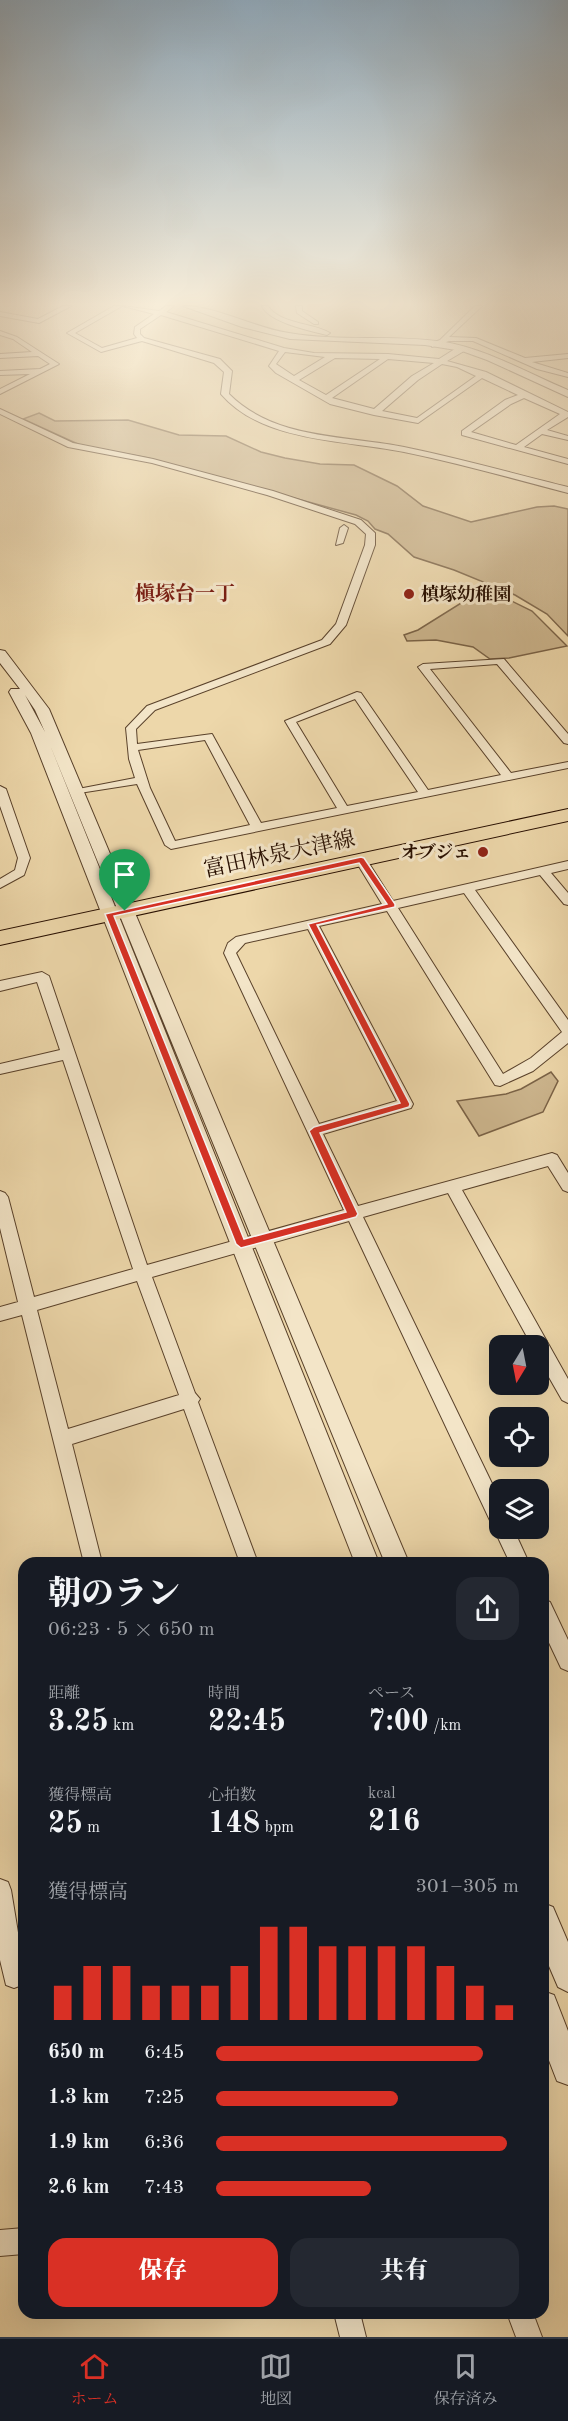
<!DOCTYPE html>
<html lang="ja">
<meta charset="utf-8">
<style>
body{margin:0;font-family:"Old Standard TT","Noto Serif JP",serif;background:#242831;color:#f1f3f6;height:100vh;display:flex;flex-direction:column;font-size:22px;white-space:nowrap}
*{box-sizing:border-box;margin:0}
p{font-size:20px;color:#9ea1a6}
.icon{flex:none;width:33px;height:33px;fill:none;stroke:currentColor;stroke-width:2;stroke-linecap:round;stroke-linejoin:round}
.map{position:relative;flex:1;overflow:hidden}
.details{position:absolute;left:18px;top:1557px;width:531px;height:762px;display:flex;flex-direction:column;background:#171b24;border-radius:18px;box-shadow:0 6px 24px #0002}
.details>*{flex:none}
.needle{width:39px;rotate:190deg}
.fabs{position:absolute;left:489px;top:1335px;display:grid;gap:12px}
.fabs a{display:grid;place-items:center;width:60px;height:60px;border-radius:12px;background:#171b24;box-shadow:0 6px 24px #0002;font-size:30px}
.pin{position:absolute;display:grid;place-items:center;width:51px;height:51px;color:#fff;margin:-62px -26px;border-radius:50% 50% 50% 0;rotate:-45deg;box-shadow:0 0 6px #0007}
.pin .icon{rotate:45deg}
.round{display:grid;place-items:center;flex:none;width:63px;height:63px;border-radius:18px;background:#242831}
.headline{display:flex;align-items:center;justify-content:space-between;height:102px;padding:0 30px}
h1{font-size:33px;font-weight:800;line-height:45px}
.figures{display:grid;grid-template-columns:repeat(3,1fr);gap:9px;height:102px;padding:6px 30px}
.figures div{display:grid;align-content:center}
.figures b{font-size:30px;font-weight:800}
.figures small{font-size:16px;font-weight:400}
.figures p{font-size:16px}
.chart{height:168px;padding:12px 30px}
.chart p{display:flex;justify-content:space-between}
.chart svg{width:100%;height:108px;margin-top:6px;stroke:#d93025;stroke-width:6}
.cta{display:flex;gap:12px;margin-top:auto;padding:12px 30px}
.cta a{flex:1;height:69px;border-radius:18px;background:#d93025;color:#fff;font-size:24px;font-weight:800;line-height:69px;text-align:center}
.cta a+a{background:#242831;color:#f1f3f6}
ul{padding:0 30px;list-style:none;font-size:20px}
li{display:grid;grid-template-columns:96px 72px 1fr;align-items:center;height:45px}
li i{height:15px;border-radius:8px;background:#d93025}
.tabs{display:flex;justify-content:space-around;align-items:center;height:84px;border-top:2px solid #363941;background:#171b24;font-size:16px;color:#9ea1a6}
.tabs a{display:grid;justify-items:center;gap:3px}
.tabs .current{color:#d93025}
.map>svg:first-child{display:block}
</style>
<div class="map">
<svg width="568" height="2337" viewBox="0 0 568 2337">
<rect width="100%" height="100%" fill="#edd7aa"/>
<filter id="stains"><feTurbulence type="fractalNoise" baseFrequency=".00333" numOctaves="4"/><feColorMatrix values="0 0 0 0 .2 0 0 0 0 .09 0 0 0 0 .02 0 0 0 .5 -.17"/></filter>
<radialGradient id="worn" r=".72"><stop offset=".6" stop-color="#630" stop-opacity="0"/><stop offset="1" stop-color="#630" stop-opacity=".3"/></radialGradient>
<path fill="#ccb58d" stroke="#7a6246" stroke-width="1.5" d="M39,413L55,421L128,420L179,435L226,436L261,452L285,458L320,464L354,465L397,486L423,506L471,522L537,507L554,506L568,509V636L547,614L515,595L454,570L414,557L388,534L375,529L368,521L356,515L148,458L80,445L23,419Z
M485,588L532,611L567,646L509,658L490,659L473,647L436,640L407,641L404,635L418,630Z
M551,1072L558,1081L543,1112L479,1136L457,1101L506,1094L521,1089Z"/>
<g fill="none" stroke-linecap="round" stroke-linejoin="round">
<defs>
<path id="minor" d="M63,306H71L39,323L0,316V312L38,319Z
M114,306H122L75,333L102,348L137,338L134,334L135,327L154,314L123,306L159,311L166,306H174L166,312L284,348L314,353L388,354L439,359L458,347H464V351L447,361L486,372L568,412V417L547,430L568,436V440L542,434L524,447L568,459V464L462,435V431L505,400L518,395L482,378L418,423L374,415L330,404L276,373L269,366L279,351L161,315L140,329V334L144,338L220,359L232,371L229,394C275,440 345,435 404,447C459,458 514,474 568,487V493C514,479 459,463 404,452C347,440 263,443 221,394L224,372L214,363L142,341L101,352L67,333ZM285,352L325,357L294,376L276,364ZM335,358L380,359L326,395L299,380ZM388,359L434,363L412,376L374,409L332,398ZM442,364L457,367L476,376L417,418L382,411L418,380ZM524,398L560,414L516,445L471,432L511,404Z
M262,306H268C279,324 314,323 330,333L327,335C311,331 268,322 262,306Z
M296,306H302V311L318,322V324H314L297,313Z
M475,306H482L449,337L476,338L525,358L568,354V358L532,362L568,373V377L537,369L473,341H449L432,347V343L440,340Z
M0,331L17,337L59,364L0,394V389L30,374L0,375V371L40,369L50,364L38,356L0,358V354L32,352L13,339L0,335Z
M0,409L73,443L153,459L273,491L361,520L375,533V545L346,625L330,644L155,710L136,729L137,744L212,734L261,823L337,808L285,721L357,692L361,693L428,790L501,775L418,667L423,664L504,659L568,734V744L564,743L497,664L430,669L511,773L568,762V768L171,849L165,845L137,784L73,794V790L135,778L129,759L126,728L147,706L322,640L336,624L365,545L366,534L355,524L267,495L152,463L68,447L0,414ZM355,699L418,792L347,806L296,722ZM205,740L250,825L175,841L150,788L138,750Z
M344,525L348,528L343,543L336,545L340,528Z
M0,786L6,789L30,858L24,875L0,888V879L15,870L18,858L0,806Z
M361,856L365,857L393,901L568,861V869L551,873L568,893V905L564,904L540,875L475,890L568,1020V1043L533,1071L500,1086L495,1085L387,911L319,926L413,1104L411,1108L323,1134L358,1206L552,1153L557,1155L568,1173V1192L563,1190L548,1166L462,1190L568,1379V1403L562,1400L538,1358V1346H532L448,1193L363,1217L500,1500V1528H513L529,1563H510L349,1221L152,1277L195,1393L200,1399L198,1402L258,1563H240L184,1409L72,1444L102,1563H84L22,1315L0,1321V1307L18,1302L0,1228V1191L5,1193L8,1197L34,1297L133,1269L63,1060L0,1074V1064L60,1050L37,982L0,991V981L42,972L49,976L147,1265L344,1210L224,953L228,943L236,937L382,904L355,860ZM464,893L562,1032L531,1058L503,1074L398,908ZM308,929L397,1101L319,1124L236,953L245,943ZM137,1281L179,1395L68,1429L37,1310Z
M543,1599L550,1602L568,1640V1671L561,1668L543,1630Z
M0,1879L8,1882L11,1890L24,1969L22,1985L14,1988L6,1985L0,1960Z
M24,2228V2254L0,2256V2230Z
M334,2313H360L366,2337H340Z
M507,2313H533L542,2337H516Z"/>
<path id="tertiary" d="M183,306C217,306 254,328 289,333C340,342 393,334 445,342C489,350 527,373 568,390V397L487,360L462,351L425,345L290,339L242,327Z
M0,650L5,651L49,709L409,1563H385L50,745L379,1563H355L31,733L9,692L11,689H20L0,663ZM25,695L35,710L45,732Z
M543,1903L553,1907L568,1942V1992L558,1987L543,1952Z
M543,1991L554,1995L568,2031V2085L557,2081L543,2045Z"/>
<path id="primary" d="M568,809V821L0,945V931Z"/>
</defs>
<use href="#minor" stroke="#59412a" stroke-width="2"/>
<use href="#tertiary" stroke="#59412a" stroke-width="2"/>
<use href="#primary" stroke="#280f00" stroke-width="2"/>
<use href="#minor" fill="#f3e5c8" fill-rule="evenodd"/>
<use href="#tertiary" fill="#f3e5c8" fill-rule="evenodd"/>
<use href="#primary" fill="#edd7aa" fill-rule="evenodd"/>
</g>
<linearGradient id="sky" x2="0" y2="1"><stop stop-color="#8fa7b8"/><stop offset="0.48" stop-color="#f7edd9"/><stop offset="1" stop-color="#f7edd9" stop-opacity="0"/></linearGradient>
<rect width="568" height="633" fill="url(#sky)"/>
<path fill="#d93025" stroke="#fff" stroke-width="1.5" fill-rule="evenodd" d="M361,857L364,858L395,904V907L317,925L410,1104L409,1107L320,1133L358,1214L356,1217L241,1248L236,1244L105,914ZM359,863L387,904L308,924L400,1103L314,1127L309,1131L346,1212L244,1239L114,916Z"/>
<g fill="#8f2418" stroke="#f3e5c8" stroke-width="2">
<circle cx="409" cy="594" r="6"/>
<circle cx="483" cy="852" r="6"/>
</g>
<g text-anchor="middle" stroke-width="6" stroke-linejoin="round" paint-order="stroke">
<g font-size="18" font-weight="bold" fill="#280f00" stroke="#f3e5c8" text-anchor="start">
<text x="421" y="600">槙塚幼稚園</text>
<text x="471" y="858" text-anchor="end">オブジェ</text>
</g>
<g font-size="20" font-weight="bold" fill="#7a1f14" stroke="#f3e5c8">
<text x="185" y="600">槇塚台一丁</text>
</g>
<g font-size="22" fill="#280f00" stroke="#f3e5c8">
<text transform="translate(279 853) rotate(-12)" y="8">富田林泉大津線</text>
</g>
</g>
<rect width="100%" height="100%" filter="url(#stains)"/>
<rect width="100%" height="100%" fill="url(#worn)"/>
</svg>
<div class="fabs">
<a><svg class="needle" viewBox="-14 -14 28 28"><path d="M0-13l5 13h-10z" fill="#e53935"/><path d="M0 13l5-13h-10z" fill="#9ea1a6"/></svg></a>
<a><svg class="icon" aria-label="locate" viewBox="0 0 24 24"><circle cx="12" cy="12" r="6"/><path d="M12 2v4M12 18v4M2 12h4M18 12h4"/></svg></a>
<a><svg class="icon" aria-label="layers" viewBox="0 0 24 24"><path d="M12 4l9 5-9 5-9-5zM3 14l9 5 9-5"/></svg></a>
</div>
<div class="pin" style="left:125px;top:911px;background:#1e9e55"><svg class="icon" aria-label="arrive" viewBox="0 0 24 24"><path d="M6 21V4h12l-3 4 3 4H6"/></svg></div>
<section class="details">
<div class="headline"><div><h1>朝のラン</h1><p>06:23 · 5 × 650 m</p></div><a class="round"><svg class="icon" aria-label="share" viewBox="0 0 24 24"><path d="M12 15V3M7 8l5-5 5 5M5 13v7h14v-7"/></svg></a></div>
<div class="figures">
<div><p>距離</p><b>3.25<small> km</small></b></div>
<div><p>時間</p><b>22:45</b></div>
<div><p>ペース</p><b>7:00<small> /km</small></b></div>
</div>
<div class="figures">
<div><p>獲得標高</p><b>25<small> m</small></b></div>
<div><p>心拍数</p><b>148<small> bpm</small></b></div>
<div><p>kcal</p><b>216</b></div>
</div>
<div class="chart"><p><span>獲得標高</span>301–305 m</p>
<svg viewBox="0 0 160 44" preserveAspectRatio="none"><path d="M5 44V30M15 44V22M25 44V22M35 44V30M45 44V30M55 44V30M65 44V22M75 44V6M85 44V6M95 44V14M105 44V14M115 44V14M125 44V14M135 44V22M145 44V30M155 44V38"/></svg>
</div>
<ul>
<li><b>650 m</b>6:45<i style="width:88%"></i></li>
<li><b>1.3 km</b>7:25<i style="width:60%"></i></li>
<li><b>1.9 km</b>6:36<i style="width:96%"></i></li>
<li><b>2.6 km</b>7:43<i style="width:51%"></i></li>
</ul>
<div class="cta"><a>保存</a><a>共有</a></div>
</section>
</div>
<nav class="tabs">
<a class="current"><svg class="icon" aria-label="home" viewBox="0 0 24 24"><path d="M3 11l9-7 9 7M6 9v11h12V9"/></svg>ホーム</a>
<a><svg class="icon" aria-label="map" viewBox="0 0 24 24"><path d="M3 6l6-2 6 2 6-2v14l-6 2-6-2-6 2zM9 4v14M15 6v14"/></svg>地図</a>
<a><svg class="icon" aria-label="saved" viewBox="0 0 24 24"><path d="M7 4h10v16l-5-4-5 4z"/></svg>保存済み</a>
</nav>
